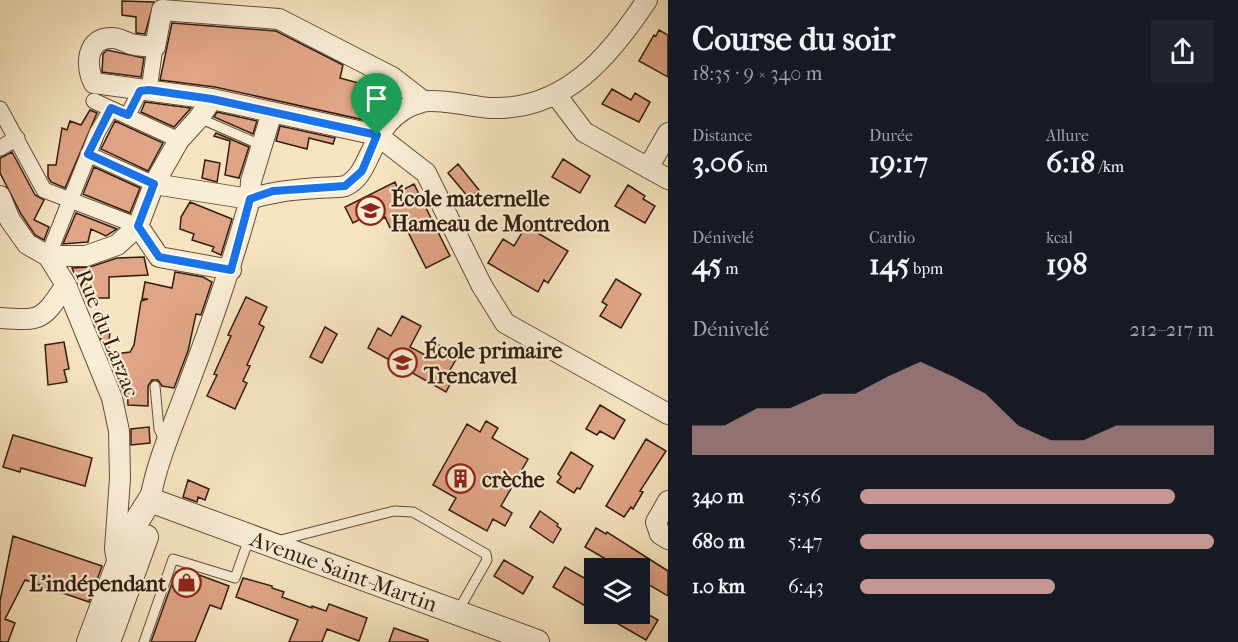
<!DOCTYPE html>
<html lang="fr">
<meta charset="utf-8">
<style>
body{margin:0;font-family:"IM FELL French Canon",serif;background:#20242c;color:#f1f3f6;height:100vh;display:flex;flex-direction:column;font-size:22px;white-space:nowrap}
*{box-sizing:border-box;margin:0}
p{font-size:20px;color:#9ea1a6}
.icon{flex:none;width:33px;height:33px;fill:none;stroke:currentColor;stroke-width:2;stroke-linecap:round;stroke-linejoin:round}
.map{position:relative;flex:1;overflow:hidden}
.details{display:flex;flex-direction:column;background:#171b24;width:570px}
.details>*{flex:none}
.buttons{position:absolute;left:584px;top:558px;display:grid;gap:12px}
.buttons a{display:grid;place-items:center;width:66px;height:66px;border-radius:0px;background:#171b24;box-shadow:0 6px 24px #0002;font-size:30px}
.pin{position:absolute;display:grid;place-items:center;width:51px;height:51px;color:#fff;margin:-62px -26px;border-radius:50% 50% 50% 0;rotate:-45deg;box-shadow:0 0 6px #0007}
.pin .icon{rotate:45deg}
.round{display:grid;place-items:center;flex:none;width:63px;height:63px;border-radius:0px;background:#20242c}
.head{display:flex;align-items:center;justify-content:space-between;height:102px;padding:0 24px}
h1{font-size:33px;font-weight:700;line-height:45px}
.stats{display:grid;grid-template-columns:repeat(3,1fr);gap:9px;height:102px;padding:6px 24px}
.stats div{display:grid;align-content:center}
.stats b{font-size:30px;font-weight:700}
.stats small{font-size:16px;font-weight:400}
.stats p{font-size:16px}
.chart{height:168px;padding:12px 24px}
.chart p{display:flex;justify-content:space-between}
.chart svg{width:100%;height:108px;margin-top:6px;fill:#c59692;opacity:.7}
ul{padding:0 24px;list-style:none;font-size:20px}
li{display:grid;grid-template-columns:96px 72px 1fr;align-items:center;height:45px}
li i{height:15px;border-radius:8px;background:#c59692}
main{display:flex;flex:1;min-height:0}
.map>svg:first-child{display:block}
</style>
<main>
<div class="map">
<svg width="668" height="642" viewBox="0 0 668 642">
<rect width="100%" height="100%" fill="#f6e4c0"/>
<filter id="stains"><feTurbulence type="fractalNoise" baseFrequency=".00333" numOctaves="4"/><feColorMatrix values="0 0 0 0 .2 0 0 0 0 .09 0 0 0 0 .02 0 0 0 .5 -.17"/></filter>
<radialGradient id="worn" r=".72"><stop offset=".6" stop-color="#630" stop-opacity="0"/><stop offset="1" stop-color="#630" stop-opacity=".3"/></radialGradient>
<path fill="#e0a486" stroke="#331c0c" stroke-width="1.5" d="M122,1L154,2L145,34L136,33V17L122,15Z
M172,23L276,31L343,65L340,78L380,89L375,103L381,105L377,116L371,114L369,121L215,87L160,80Z
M659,30L668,35V77L639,61L654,35L656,36Z
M107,50L144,58L141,77L102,72L103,54Z
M612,89L631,100L635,93L650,102L639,122L602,104Z
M145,102L191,108L174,127L141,112Z
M90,110L97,113L65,188L51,182L48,177V165H56L62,128L67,130L70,121L81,125Z
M217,112L257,121L253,134L214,117Z
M115,121L163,143L148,171L101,149Z
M280,126L335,138L333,144L309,138L307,149L276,141Z
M216,133L249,147L239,178L225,175L230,141L214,136Z
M12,152L35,195L44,200L34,220L49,227L44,240L35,235L21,214L0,173V158Z
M563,159L590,176L580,193L552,177Z
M205,160L220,163L217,182L202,178Z
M458,164L479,190L469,198L448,173Z
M94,167L140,188L130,213L83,194Z
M395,182L399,192L414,184L450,256L426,268L405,226L392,232L385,217L378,220L374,212L353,223L345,207Z
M628,185L645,196L643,199L655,206L645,223L615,206Z
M190,202L232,219L221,255L212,251L214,247L192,240L194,234L180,229L181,217Z
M76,213L117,229L106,236L91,229L88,242L63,244Z
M526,226L568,251L548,283L544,280L538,292L488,263L503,239L514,246Z
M144,257L148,275L109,277V298H84L72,268L90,267L117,258Z
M175,272L203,277L212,282L201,315L196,314L188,351L174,388L162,386L158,380H152L148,386V406L128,405L127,376L119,377L116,354L130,352L134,345L141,301L148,299H142L145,282L172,288Z
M616,279L641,294L621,328L600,316L607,305L602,302Z
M246,297L267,307L259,324L264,327L247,365L250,366L243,381L247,383L235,409L207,396L217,375L214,374L231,336L228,335Z
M99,316L105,332L110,330L108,356L92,318Z
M402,316L421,326L410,347L431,358L439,345L458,356L450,370L456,373L446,392L368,348L378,328L391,336Z
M325,327L337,334L322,363L310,357Z
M64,342L69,369L64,370L67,382L48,385L45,345Z
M600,405L625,420L614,439L600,431L597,435L586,429Z
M486,421L498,428L492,438L528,459L501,506L512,513L505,526L493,519L487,531L449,510L456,498L433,485L467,424L480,432Z
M149,427L150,443L131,445V429Z
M13,435L92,458L85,486L21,468L20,472L3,467Z
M646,439L666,451L640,491L643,492L633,509L631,507L624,517L606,506Z
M571,452L593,466L580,489L577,488L574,493L557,482L561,477L558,474Z
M188,480L209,489L205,500L198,497L197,502L183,497Z
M540,511L558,524L557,526L561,529L553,543L530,527Z
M596,528L606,534L607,532L668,571V596L639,579V568H621L585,547Z
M13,536L102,566L89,602L25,580L5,619L15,623L8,642H0V601Z
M504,560L533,577L523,594L494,576Z
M594,562V611L553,587L565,567L584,578Z
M183,569L229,586L221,609L210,605L195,642H151L176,572Z
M243,578L272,586V588L284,592L282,597L312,608V606L326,611L329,604L367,618L359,641L327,629L322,642H289L298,620L236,597Z
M639,609L658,620L646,640L601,614H639Z
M394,628L428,640V642H389Z"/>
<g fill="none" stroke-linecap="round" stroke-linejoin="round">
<defs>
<path id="service" d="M199,118L263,146
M155,386L159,429L165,442
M277,541L394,511L413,512L486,554L487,560L458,611
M144,642L173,559L235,578L249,539"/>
<path id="pedestrian" d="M149,90L155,47
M94,101L179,140
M0,109L44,190L138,226
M128,115L140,91
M0,148L17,138
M88,154L154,184
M48,256L97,133L111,109"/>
<path id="minor" d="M556,95L584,132L668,179
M423,101L392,77L279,19L162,10L155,47C147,46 139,46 131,44C125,42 119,38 113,38C86,36 85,67 94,83L212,99L377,135L426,173L482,286L505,323L668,414
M648,168L668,133
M154,184L250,199L251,181L272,112
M0,196L10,220L27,244L48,256L66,285L112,398L119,431L120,478L115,549L117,560
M138,226L159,257L231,270
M48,256H86L117,245L138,226L154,184L179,140L199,118L212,99
M0,318C43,321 42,320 66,285
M150,500C157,460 175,421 189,383C212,322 233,262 250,199C273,191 294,190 317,188C325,187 337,188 345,186C375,174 368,116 422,102C436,98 474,107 490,108C565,111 610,56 647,0
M668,501L656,522L660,534L668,539"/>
<path id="tertiary" d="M150,500L537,642
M89,642L131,530L150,500
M108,642L146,537"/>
</defs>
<use href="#service" stroke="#644e39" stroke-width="11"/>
<use href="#pedestrian" stroke="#644e39" stroke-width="17"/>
<use href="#minor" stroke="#644e39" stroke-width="22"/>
<use href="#tertiary" stroke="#644e39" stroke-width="26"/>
<use href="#service" stroke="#f9edd6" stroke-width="9"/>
<use href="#pedestrian" stroke="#f9edd6" stroke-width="15"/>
<use href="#minor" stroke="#f9edd6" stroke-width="20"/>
<use href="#tertiary" stroke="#f9edd6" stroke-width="24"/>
</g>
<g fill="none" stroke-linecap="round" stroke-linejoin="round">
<defs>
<path id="route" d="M149,90L212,99L377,135L362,171L345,186L273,191L250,199L231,270L159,257L138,226L154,184L88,154L111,108L128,115L140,91Z"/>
</defs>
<use href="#route" stroke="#fff" stroke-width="12"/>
<use href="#route" stroke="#1a73e8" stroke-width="8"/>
</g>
<defs>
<symbol id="school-ring" viewBox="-11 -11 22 22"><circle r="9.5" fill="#f9edd6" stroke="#8f2418" stroke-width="1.5"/><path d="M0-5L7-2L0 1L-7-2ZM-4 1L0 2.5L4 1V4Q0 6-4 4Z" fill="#8f2418"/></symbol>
<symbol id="building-ring" viewBox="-11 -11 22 22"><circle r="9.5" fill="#f9edd6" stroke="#8f2418" stroke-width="1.5"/><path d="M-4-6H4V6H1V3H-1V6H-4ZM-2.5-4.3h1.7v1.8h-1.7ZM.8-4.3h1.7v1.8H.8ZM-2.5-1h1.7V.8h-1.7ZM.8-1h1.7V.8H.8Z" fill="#8f2418"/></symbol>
<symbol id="shop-ring" viewBox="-11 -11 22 22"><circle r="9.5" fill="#f9edd6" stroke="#8f2418" stroke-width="1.5"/><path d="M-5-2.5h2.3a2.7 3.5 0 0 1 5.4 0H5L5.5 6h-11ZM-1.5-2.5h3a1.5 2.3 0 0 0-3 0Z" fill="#8f2418"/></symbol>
</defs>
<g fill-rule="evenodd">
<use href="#school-ring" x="354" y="194" width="33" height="33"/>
<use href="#school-ring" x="386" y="346" width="33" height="33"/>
<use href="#building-ring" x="444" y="462" width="33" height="33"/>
<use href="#shop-ring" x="170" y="566" width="33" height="33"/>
</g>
<g text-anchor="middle" stroke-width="4.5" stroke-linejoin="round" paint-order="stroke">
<g font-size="22" font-weight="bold" fill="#331c0c" stroke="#f9edd6" text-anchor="start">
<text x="391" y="206">École maternelle<tspan x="391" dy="25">Hameau de Montredon</tspan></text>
<text x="424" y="358">École primaire<tspan x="424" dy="25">Trencavel</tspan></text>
<text x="482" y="487">crèche</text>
<text x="166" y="591" text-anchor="end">L'indépendant</text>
</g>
<g font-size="22" fill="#331c0c" stroke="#f9edd6">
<text transform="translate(108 333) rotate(68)" y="8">Rue du Larzac</text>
<text transform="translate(344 571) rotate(20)" y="8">Avenue Saint-Martin</text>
</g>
</g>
<rect width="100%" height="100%" filter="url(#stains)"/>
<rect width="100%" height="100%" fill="url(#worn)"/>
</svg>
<div class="buttons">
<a><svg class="icon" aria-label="layers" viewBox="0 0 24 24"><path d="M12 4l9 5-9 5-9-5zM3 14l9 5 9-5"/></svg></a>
</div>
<div class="pin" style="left:377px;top:135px;background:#1e9e55"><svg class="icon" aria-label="arrive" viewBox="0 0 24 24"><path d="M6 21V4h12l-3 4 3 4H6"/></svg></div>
</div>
<section class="details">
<div class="head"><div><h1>Course du soir</h1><p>18:35 · 9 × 340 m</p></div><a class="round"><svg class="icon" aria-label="share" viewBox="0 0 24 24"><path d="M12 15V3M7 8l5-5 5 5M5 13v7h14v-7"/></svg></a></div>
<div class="stats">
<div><p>Distance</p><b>3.06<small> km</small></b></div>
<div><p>Durée</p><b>19:17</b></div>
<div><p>Allure</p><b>6:18<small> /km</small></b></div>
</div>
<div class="stats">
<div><p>Dénivelé</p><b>45<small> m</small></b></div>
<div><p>Cardio</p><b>145<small> bpm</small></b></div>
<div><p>kcal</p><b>198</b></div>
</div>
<div class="chart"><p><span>Dénivelé</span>212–217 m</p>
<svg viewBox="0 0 160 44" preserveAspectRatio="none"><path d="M0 44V32L10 32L20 25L30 25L40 19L50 19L60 12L70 6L80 12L90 19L100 32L110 38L120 38L130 32L140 32L150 32L160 32V44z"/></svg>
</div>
<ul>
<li><b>340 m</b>5:56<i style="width:89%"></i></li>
<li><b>680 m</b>5:47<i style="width:100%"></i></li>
<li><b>1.0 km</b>6:43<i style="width:55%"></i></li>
</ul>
</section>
</main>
